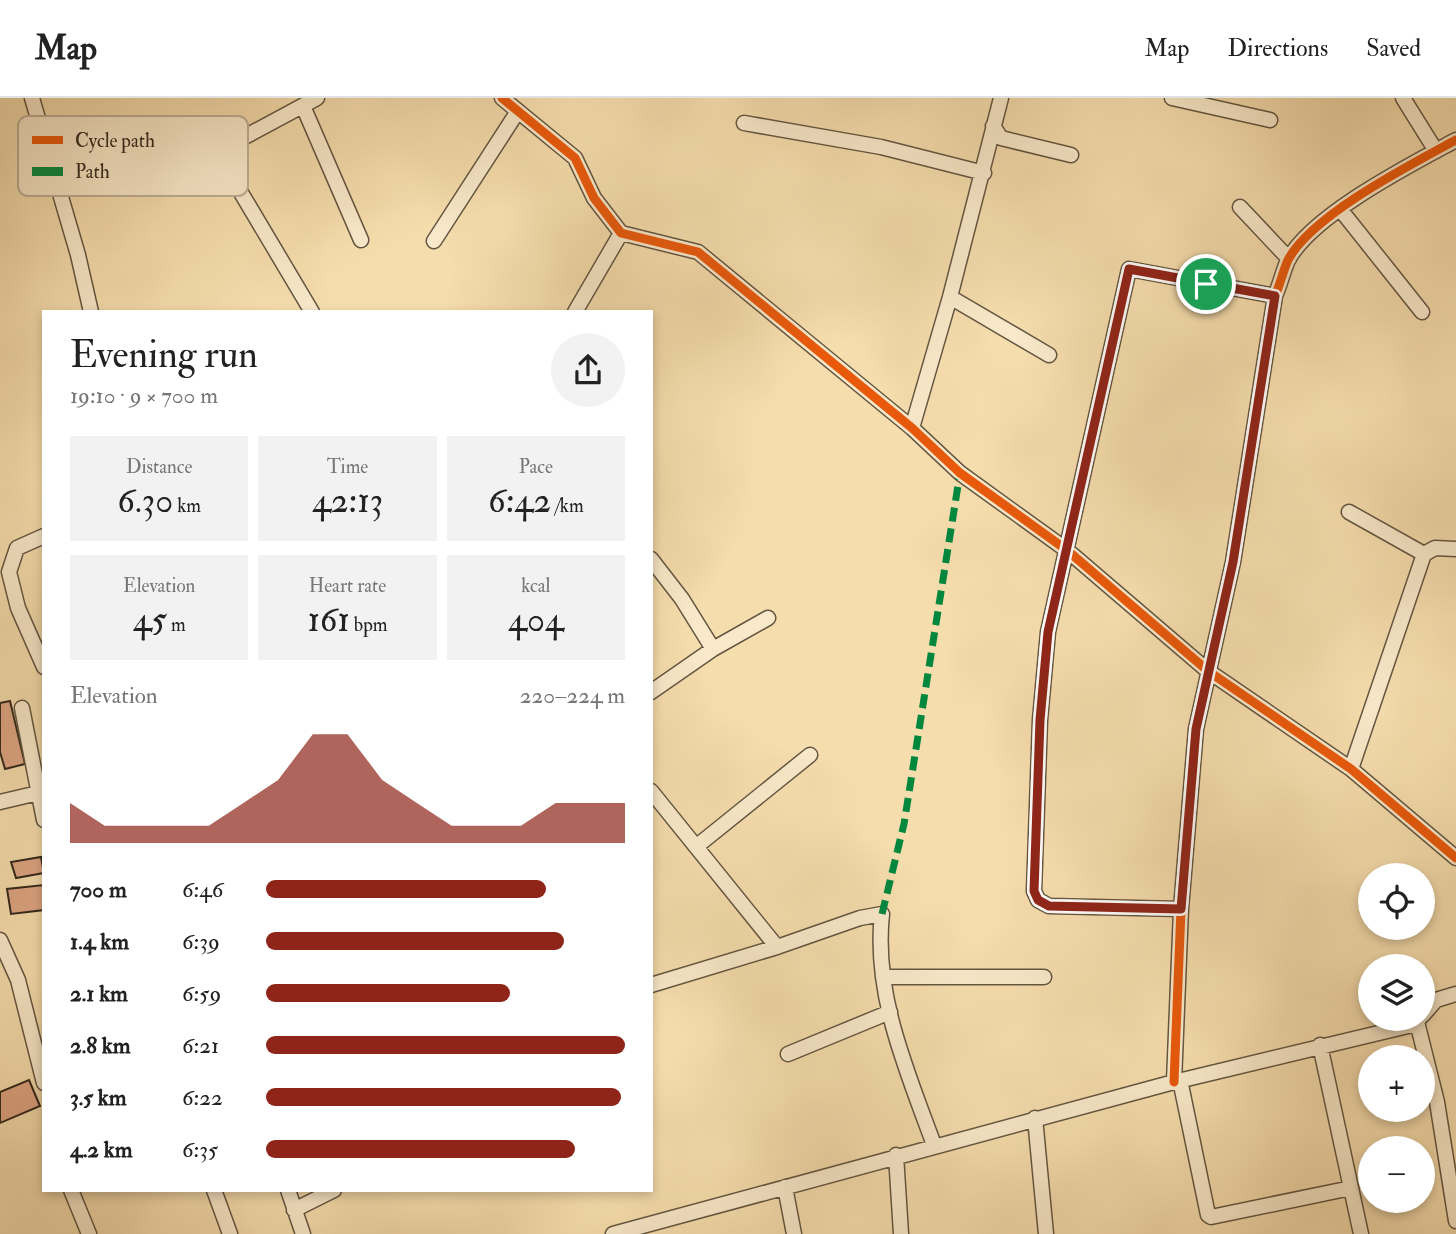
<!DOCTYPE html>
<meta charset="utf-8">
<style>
body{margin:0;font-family:"IM FELL Double Pica",serif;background:#f2f2f2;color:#222;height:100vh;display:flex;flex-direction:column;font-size:26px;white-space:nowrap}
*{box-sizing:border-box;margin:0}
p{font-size:23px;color:#767676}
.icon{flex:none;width:38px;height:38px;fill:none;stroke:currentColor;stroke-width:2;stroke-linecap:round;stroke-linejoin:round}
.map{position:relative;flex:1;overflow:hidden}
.details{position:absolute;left:42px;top:212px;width:611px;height:882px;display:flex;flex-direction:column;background:#fff;border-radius:0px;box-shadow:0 4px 10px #0003}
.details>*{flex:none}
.tools{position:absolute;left:1358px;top:765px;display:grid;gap:14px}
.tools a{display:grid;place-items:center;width:77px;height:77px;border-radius:50%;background:#fff;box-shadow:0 4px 10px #0003;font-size:35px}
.pin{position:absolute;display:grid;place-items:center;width:60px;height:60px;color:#fff;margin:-30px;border:4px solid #fff;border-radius:50%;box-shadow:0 2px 7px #0007}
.round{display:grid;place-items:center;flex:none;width:74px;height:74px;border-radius:37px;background:#f2f2f2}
.headline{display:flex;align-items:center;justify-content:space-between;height:119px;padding:0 28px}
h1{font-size:38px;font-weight:600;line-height:52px}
.metrics{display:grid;grid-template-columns:repeat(3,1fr);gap:10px;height:119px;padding:7px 28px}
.metrics div{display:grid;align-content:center;border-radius:0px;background:#f2f2f2;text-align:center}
.metrics b{font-size:35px;font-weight:600}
.metrics small{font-size:19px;font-weight:400}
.metrics p{font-size:19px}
.chart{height:196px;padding:14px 28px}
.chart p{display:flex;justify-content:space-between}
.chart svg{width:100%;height:126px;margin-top:7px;fill:#8f2418;opacity:.7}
ul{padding:0 28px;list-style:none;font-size:23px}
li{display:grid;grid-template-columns:112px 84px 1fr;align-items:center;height:52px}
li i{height:18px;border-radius:9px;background:#8f2418}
header{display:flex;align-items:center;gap:42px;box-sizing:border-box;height:98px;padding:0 35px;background:#fff;border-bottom:2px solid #e0e0e0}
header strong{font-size:33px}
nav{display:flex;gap:38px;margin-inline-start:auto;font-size:24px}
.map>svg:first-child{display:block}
</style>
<header>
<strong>Map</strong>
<nav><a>Map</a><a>Directions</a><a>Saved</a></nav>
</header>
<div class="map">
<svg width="1456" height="1136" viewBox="0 0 1456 1136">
<rect width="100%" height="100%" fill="#f6ddad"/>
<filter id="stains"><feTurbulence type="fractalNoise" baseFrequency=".00286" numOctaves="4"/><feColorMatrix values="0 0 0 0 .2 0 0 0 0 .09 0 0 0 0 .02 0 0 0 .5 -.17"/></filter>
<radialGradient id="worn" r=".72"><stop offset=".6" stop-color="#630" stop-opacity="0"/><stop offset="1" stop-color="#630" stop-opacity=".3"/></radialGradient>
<path fill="#dea684" stroke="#32291e" stroke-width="2" d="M10,603L25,666L5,671L0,654V605Z
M41,759L44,775L16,780L11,764Z
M44,787V812L11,816L7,791Z
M29,982L40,1008L0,1025V994Z"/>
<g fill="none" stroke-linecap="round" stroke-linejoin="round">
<defs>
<path id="street" d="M32,0L78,157L91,214
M502,0L575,60L594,100L621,135L698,154L912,330L960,375L1068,453L1208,573L1351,671L1456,760
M1172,0L1270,22
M1403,0L1436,53
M303,8L361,142
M744,25L881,49L984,75
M993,28L1001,40L1071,57
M1240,109L1289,161
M1340,111L1422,214
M434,143L518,13
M950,199L1049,257
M312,214L221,61L222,51L317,0
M575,214L621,135
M912,330L950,199L1001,0
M1349,414L1424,456
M44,438L17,450L9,474L18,510L44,569
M651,461L682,501L713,551
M651,594L713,551L768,520
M22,610L44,722
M1351,671L1424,456L1435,450L1456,451
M651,693L777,849
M0,704L38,695
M697,748L810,657
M1181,811L1049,808L1038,802L1034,793L1040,622L1048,534L1129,171L1275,198
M0,842L18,882L44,985
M883,879H1044
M651,887L777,849L860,820L882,816C873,896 907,973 934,1047
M1423,917L1436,902L1456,896
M1417,924L1437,1004L1456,1123
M1320,947L1361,1136
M788,956L890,914
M1180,982L1208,1117L1211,1119L1351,1090
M1174,984L1181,811L1196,631L1233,464L1275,198C1280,187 1283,173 1288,162C1312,117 1410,67 1456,42
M1035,1020L1046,1136
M896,1057L901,1136
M785,1089L794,1136
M71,1092L89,1136
M214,1092L230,1136
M288,1092L303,1136
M294,1112L334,1092
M613,1136L1174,984L1412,927L1420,920"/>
</defs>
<use href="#street" stroke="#635642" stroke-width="17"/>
<use href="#street" stroke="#f9e9ca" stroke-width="14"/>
<path stroke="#00873e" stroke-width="7" stroke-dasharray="14 7" stroke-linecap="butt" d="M882,816L904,726L960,375"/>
<defs>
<path id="cycleway" d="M502,0L575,60L594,100L621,135L698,154L912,330L960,375L1068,453L1208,573L1351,671L1456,760
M1174,984L1181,811L1196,631L1233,464L1275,198C1280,187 1283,173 1288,162C1312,117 1410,67 1456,42"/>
</defs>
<use href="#cycleway" stroke="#f9e9ca" stroke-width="13"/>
<use href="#cycleway" stroke="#e8590c" stroke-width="9"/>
</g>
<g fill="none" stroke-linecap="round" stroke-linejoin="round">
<defs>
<path id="route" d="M1129,171L1275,198L1233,464L1196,631L1181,811L1049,808L1038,802L1034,793L1040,622L1048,534Z"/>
</defs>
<use href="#route" stroke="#fff" stroke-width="14"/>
<use href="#route" stroke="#8f2418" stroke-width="9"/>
</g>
<rect x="18" y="18" width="230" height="80" rx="10" fill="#f9e9ca" stroke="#bdaf96" stroke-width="2"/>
<rect x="32" y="38" width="31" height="8" fill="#e8590c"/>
<rect x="32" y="69" width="31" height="9" fill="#00873e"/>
<g font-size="19" fill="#32291e">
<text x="75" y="49">Cycle path</text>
<text x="75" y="80">Path</text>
</g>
<rect width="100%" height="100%" filter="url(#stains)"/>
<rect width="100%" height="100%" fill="url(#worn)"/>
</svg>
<div class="tools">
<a><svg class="icon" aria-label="locate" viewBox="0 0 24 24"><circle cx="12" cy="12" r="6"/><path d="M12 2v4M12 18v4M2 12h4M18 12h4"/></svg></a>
<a><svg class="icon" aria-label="layers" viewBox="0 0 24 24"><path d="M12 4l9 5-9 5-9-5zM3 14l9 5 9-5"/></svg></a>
<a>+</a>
<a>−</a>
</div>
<div class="pin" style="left:1206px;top:186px;background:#1e9e55"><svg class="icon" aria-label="arrive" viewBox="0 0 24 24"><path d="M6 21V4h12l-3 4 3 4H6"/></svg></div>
<section class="details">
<div class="headline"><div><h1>Evening run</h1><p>19:10 · 9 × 700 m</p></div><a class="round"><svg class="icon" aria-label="share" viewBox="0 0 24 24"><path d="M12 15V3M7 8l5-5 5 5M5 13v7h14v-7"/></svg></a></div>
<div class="metrics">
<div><p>Distance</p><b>6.30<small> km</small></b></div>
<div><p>Time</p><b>42:13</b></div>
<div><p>Pace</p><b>6:42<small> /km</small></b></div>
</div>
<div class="metrics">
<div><p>Elevation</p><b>45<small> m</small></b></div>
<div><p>Heart rate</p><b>161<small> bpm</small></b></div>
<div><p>kcal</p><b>404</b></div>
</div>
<div class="chart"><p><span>Elevation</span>220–224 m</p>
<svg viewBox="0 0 160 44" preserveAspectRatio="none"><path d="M0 44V30L10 38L20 38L30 38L40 38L50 30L60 22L70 6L80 6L90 22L100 30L110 38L120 38L130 38L140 30L150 30L160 30V44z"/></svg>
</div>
<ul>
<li><b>700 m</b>6:46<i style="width:78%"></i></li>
<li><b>1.4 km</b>6:39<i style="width:83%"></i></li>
<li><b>2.1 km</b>6:59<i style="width:68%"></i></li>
<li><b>2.8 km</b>6:21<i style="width:100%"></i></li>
<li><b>3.5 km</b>6:22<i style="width:99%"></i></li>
<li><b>4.2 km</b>6:35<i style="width:86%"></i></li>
</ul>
</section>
</div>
